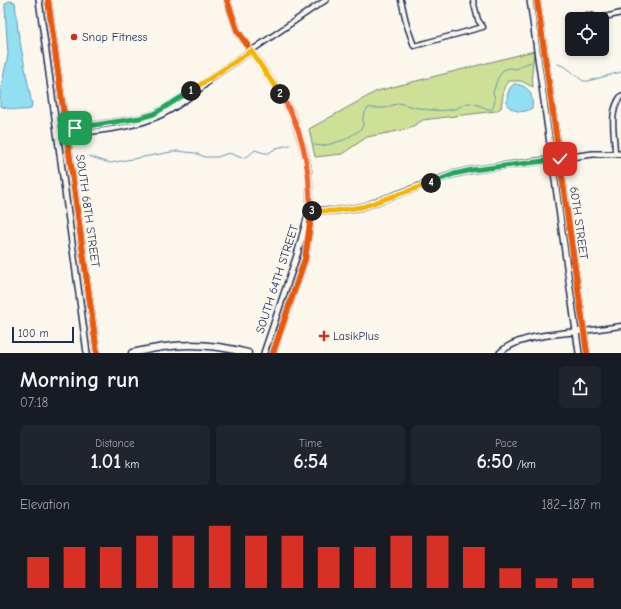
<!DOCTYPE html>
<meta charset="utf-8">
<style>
body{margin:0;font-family:"Comic Neue",sans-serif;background:#20242c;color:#f1f3f6;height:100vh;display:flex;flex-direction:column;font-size:15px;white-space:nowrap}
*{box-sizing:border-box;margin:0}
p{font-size:13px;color:#9ea1a6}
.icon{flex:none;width:22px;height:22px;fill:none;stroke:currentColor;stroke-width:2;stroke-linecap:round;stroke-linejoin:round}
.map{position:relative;height:353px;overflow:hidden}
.side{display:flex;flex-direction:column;background:#171b24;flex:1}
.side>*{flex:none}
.tools{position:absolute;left:565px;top:12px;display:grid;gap:8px}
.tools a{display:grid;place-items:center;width:44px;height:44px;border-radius:6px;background:#171b24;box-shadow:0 2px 6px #0003;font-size:20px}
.scale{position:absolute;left:12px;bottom:10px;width:62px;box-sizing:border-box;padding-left:4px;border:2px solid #1b2f5e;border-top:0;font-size:11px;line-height:14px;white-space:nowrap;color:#1b2f5e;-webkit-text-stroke:3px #fbf7ec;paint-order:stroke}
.pin{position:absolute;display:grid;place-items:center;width:34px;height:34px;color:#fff;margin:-17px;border-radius:8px;box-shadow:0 2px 6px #0006}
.km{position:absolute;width:20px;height:20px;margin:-10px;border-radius:50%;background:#222;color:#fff;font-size:11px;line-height:20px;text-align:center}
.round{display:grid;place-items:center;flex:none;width:42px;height:42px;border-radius:6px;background:#20242c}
.headline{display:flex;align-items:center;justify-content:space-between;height:68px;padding:0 20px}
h1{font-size:22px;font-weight:700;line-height:30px}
.stats{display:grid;grid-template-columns:repeat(3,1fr);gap:6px;height:68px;padding:4px 20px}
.stats div{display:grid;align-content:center;border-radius:6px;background:#20242c;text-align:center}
.stats b{font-size:20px;font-weight:700}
.stats small{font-size:11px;font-weight:400}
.stats p{font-size:11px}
.chart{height:112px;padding:8px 20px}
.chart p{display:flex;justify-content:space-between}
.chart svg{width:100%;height:72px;margin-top:4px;stroke:#d93025;stroke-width:6}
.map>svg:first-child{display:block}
</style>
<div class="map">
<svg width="621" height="353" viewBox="0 0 621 353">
<rect width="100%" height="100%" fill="#fbf7ec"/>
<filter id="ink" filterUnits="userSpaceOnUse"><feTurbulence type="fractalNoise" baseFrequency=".025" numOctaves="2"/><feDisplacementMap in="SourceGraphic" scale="8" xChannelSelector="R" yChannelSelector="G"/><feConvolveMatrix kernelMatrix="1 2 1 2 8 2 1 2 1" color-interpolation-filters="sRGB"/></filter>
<g filter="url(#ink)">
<path fill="#cde095" stroke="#74887a" d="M534,51L532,74L533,87L521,81H508L504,88L501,108L496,111L423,120L408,129L367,137L342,154L315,157L309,129L377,91Z"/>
<path fill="#91dff0" stroke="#6299b6" d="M9,1L15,2L18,31L32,105L31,109C21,111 10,110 0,106V91L8,55L5,8V4Z
M514,84C528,85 534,94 532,108C524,114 514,112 507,105C507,97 507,89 514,84Z"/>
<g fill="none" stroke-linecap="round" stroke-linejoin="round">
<path stroke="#6299b6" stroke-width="1" d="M558,64L567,68L583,81H588L621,72
M314,145L323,146L344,140L360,130L363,126V116L368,108H385L399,103C416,108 436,113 454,109C460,108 465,102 471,103C477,104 485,108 491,110C495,106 496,99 493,93L497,80L503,70L510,68L517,69L521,66L531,62
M88,156L110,163L177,151L195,153L205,157H217L229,153L242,158L248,156L255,150L264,153H269L276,148L290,145"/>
<defs>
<path id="minor" d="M401,0L407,26L414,46L483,27L478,20L473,0
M582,19L587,15L593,16L596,19
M597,19L621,13
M66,129L140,118L154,114L191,92L312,9L326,0
M67,135C94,131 127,129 152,119C171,112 192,96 207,83
M615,154C615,134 608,113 621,96
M584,331L621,326"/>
<path id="tertiary" d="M39,0L87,353
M48,0L97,353
M227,0L237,30L283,98L293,116L306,157L309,174L310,224L305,259L273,353
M530,0L579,353
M537,0L587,353
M310,210L334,211L362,207L454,174L472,170L593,154H621
M264,353L297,255L308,215
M500,353C515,336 562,333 584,331"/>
<path id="primary" d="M132,353C174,343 205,342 248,353"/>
</defs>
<use href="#minor" stroke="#1b2f5e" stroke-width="7"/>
<use href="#tertiary" stroke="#1b2f5e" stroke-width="8"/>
<use href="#primary" stroke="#1b2f5e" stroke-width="9"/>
<use href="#minor" stroke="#fbf7ec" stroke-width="4"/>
<use href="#tertiary" stroke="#fbf7ec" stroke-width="5"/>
<use href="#primary" stroke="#fbf7ec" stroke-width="6"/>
<defs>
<path id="cycleway" d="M48,0L97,353
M227,0L237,30L283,98L293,116L306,157L309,174L310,224L305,259L273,353
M537,0L587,353"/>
</defs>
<use href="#cycleway" stroke="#fbf7ec" stroke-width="8"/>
<use href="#cycleway" stroke="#e8590c" stroke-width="6"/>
</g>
</g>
<g fill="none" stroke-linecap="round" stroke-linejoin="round" filter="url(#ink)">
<defs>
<path id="split-1" d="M75,128L140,118L154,114L191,91"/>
<path id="split-2" d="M191,91L251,51L280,94"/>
<path id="split-3" d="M280,94C303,127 310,171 310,210L312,211"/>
<path id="split-4" d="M312,211H334L362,207L431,183"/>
<path id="split-5" d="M431,183L454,174L472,170L560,159"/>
</defs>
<use href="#split-1" stroke="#fff" stroke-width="8"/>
<use href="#split-2" stroke="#fff" stroke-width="8"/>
<use href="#split-3" stroke="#fff" stroke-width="8"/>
<use href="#split-4" stroke="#fff" stroke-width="8"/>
<use href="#split-5" stroke="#fff" stroke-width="8"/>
<use href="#split-1" stroke="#22a559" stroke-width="5"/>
<use href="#split-2" stroke="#f5b400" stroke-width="5"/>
<use href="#split-3" stroke="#f0652b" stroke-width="5"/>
<use href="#split-4" stroke="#f5b400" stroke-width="5"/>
<use href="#split-5" stroke="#22a559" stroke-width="5"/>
</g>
<g fill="#c8321e" stroke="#fbf7ec" stroke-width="1.5">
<circle cx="74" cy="37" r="4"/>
<path d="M322 330h4v4h4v4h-4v4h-4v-4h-4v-4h4z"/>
</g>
<g text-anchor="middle" stroke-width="3" stroke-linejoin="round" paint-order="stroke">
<g font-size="12" fill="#1b2f5e" stroke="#fbf7ec" text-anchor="start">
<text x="82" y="41">Snap Fitness</text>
<text x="333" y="340">LasikPlus</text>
</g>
<g font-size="12" fill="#1b2f5e" stroke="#fbf7ec">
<text transform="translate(88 211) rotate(82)" y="4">SOUTH 68TH STREET</text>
<text transform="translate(579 223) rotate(82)" y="4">60TH STREET</text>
<text transform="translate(277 279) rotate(-72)" y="4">SOUTH 64TH STREET</text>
</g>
</g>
</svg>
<div class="tools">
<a><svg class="icon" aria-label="locate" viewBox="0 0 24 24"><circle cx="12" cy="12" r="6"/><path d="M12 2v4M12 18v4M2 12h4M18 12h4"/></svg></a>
</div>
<div class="scale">100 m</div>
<div class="pin" style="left:75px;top:128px;background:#1e9e55"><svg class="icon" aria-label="arrive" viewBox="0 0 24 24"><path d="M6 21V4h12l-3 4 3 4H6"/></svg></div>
<div class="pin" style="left:560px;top:159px;background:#d93025"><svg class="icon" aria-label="check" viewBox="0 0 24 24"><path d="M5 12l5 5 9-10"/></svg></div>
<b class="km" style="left:191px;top:91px">1</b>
<b class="km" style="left:280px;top:94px">2</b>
<b class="km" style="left:312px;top:211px">3</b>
<b class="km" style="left:431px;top:183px">4</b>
</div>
<section class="side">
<div class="headline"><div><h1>Morning run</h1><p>07:18</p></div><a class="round"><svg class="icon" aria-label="share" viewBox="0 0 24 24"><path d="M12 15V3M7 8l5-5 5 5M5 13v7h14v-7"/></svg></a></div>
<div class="stats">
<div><p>Distance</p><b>1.01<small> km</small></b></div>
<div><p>Time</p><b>6:54</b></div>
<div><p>Pace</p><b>6:50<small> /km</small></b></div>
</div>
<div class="chart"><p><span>Elevation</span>182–187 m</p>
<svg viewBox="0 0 160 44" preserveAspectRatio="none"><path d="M5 44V25M15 44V19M25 44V19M35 44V12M45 44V12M55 44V6M65 44V12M75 44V12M85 44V19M95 44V19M105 44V12M115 44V12M125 44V19M135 44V32M145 44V38M155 44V38"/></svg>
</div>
</section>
